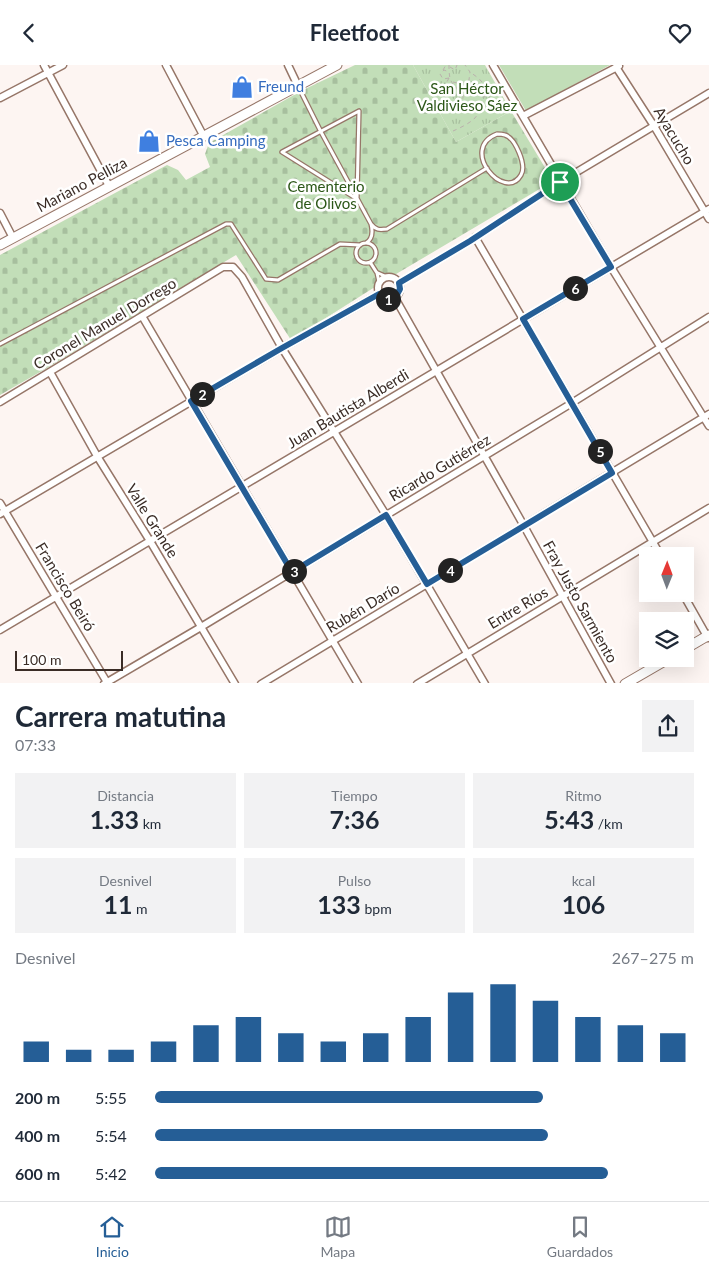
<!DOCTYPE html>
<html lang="es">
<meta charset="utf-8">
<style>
body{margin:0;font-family:Lato,sans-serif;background:#f2f2f3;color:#1f2937;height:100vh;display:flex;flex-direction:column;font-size:19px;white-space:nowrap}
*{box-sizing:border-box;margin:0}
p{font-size:16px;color:#747a83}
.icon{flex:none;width:28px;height:28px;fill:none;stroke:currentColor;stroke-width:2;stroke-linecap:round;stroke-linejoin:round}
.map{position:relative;height:618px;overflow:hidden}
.panel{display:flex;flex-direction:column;background:#fff;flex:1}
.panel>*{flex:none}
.needle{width:32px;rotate:1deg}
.fabs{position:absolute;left:639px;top:482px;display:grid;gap:10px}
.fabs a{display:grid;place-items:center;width:55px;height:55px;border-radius:0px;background:#fff;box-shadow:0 5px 20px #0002;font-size:25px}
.scale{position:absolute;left:15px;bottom:12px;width:108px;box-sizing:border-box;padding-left:5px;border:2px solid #3a2c26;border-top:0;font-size:14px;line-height:18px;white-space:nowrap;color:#3a2c26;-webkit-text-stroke:4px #fff;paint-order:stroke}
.pin{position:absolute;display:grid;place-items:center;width:42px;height:42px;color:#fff;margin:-21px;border:2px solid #fff;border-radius:50%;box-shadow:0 1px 5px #0007}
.km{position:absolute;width:25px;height:25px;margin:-12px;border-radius:50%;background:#222;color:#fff;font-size:14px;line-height:25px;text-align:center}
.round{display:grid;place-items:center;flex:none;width:52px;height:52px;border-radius:0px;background:#f2f2f3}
.overview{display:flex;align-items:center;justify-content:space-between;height:85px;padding:0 15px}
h1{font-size:28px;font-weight:700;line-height:38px}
.metrics{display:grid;grid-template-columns:repeat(3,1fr);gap:8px;height:85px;padding:5px 15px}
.metrics div{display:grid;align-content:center;border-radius:0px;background:#f2f2f3;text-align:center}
.metrics b{font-size:25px;font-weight:700}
.metrics small{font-size:14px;font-weight:400}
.metrics p{font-size:14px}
.chart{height:140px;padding:10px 15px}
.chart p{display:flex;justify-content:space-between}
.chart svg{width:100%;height:90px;margin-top:5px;stroke:#255e96;stroke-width:6}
ul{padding:0 15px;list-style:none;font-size:16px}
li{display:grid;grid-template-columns:80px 60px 1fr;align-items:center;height:38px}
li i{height:12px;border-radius:6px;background:#255e96}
header{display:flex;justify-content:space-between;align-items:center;height:65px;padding:0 15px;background:#fff;font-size:22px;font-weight:700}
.tabs{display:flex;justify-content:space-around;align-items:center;height:70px;border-top:1px solid #e0e1e3;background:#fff;font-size:14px;color:#747a83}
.tabs a{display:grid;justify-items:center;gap:2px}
.tabs .current{color:#255e96}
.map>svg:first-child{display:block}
</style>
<header><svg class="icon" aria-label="back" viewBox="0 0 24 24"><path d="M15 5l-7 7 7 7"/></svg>Fleetfoot<svg class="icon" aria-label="heart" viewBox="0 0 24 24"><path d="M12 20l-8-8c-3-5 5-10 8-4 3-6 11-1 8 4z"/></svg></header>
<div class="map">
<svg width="709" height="619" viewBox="0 0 709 619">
<defs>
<pattern id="grass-tufts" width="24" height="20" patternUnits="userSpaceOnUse" patternTransform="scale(1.25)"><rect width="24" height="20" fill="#c2deb8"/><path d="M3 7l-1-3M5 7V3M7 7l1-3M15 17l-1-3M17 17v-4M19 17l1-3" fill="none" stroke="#a7bf9e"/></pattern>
<pattern id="cemetery-stones" width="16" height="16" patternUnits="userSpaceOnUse" patternTransform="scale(1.25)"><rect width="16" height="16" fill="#c2deb8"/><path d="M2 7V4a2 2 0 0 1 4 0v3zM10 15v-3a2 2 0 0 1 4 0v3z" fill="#a7bf9e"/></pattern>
</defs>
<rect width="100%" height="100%" fill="#fdf5f2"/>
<path fill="url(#grass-tufts)" d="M413,0H485L511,46L456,77Z"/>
<path fill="url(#cemetery-stones)" d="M355,0H413L456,77L511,46L553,116L386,215L291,275L236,190L47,303L0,330V190L167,100L178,105L186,115L210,102L205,89L209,78L301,26Z"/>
<path fill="#c2deb8" d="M499,0H610L526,46Z"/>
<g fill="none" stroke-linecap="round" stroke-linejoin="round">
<defs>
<path id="service" d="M298,21L321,67L371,159C376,165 379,165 387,164L487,103
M359,46L357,134L282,87Z
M497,69C499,69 502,69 505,70C515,73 527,100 521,110C505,138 458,84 497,69Z
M366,178C373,174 373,167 371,159
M356 188a10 10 0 1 1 20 0a10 10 0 1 1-20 0Z
M370,197L377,208L379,217
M378,208L387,212
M0,279L226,159H231L266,214L278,215L340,179L360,180"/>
<path id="minor" d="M44,0L109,121
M166,0L203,70
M288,0L298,21
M493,0L611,202L709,361
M616,2L654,61L709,154
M0,33L63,0
M523,51L619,1
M0,148L13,173
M475,172L661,491
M378 223a11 11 0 1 1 22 0a11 11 0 1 1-22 0Z
M399,218L470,176L560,117L709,28
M395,233L524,461L611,619
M142,251L358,619
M50,307L97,391L150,476L235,619
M0,337L223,202H233L242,212L282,283L386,450L485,619
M0,438L108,619
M0,449L282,283L379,229
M683,529L708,573
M0,565L709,144
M104,619L201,562L567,341L709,252
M261,619L709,349
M417,619L709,443"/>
<path id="tertiary" d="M0,180L337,0
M685,584L709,570
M625,619L668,594"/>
</defs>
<use href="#service" stroke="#967668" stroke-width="5.5"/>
<use href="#minor" stroke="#967668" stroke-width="9"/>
<use href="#tertiary" stroke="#967668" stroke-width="11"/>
<path stroke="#bab0ac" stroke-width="1" stroke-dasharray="4 4" stroke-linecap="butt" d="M449,0C449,4 449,9 450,13C454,30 488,32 501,30
M450,2L455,5L457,0
M443,5L446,0
M449,13C443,23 441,35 452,42L459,41L463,33V25
M449,13L443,14L440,9L444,5L449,7
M453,17L461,19L469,15L470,7L465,0
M445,29L452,31L456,28L457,22
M453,66C460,63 468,59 474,54C482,46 488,28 482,17C479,13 474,10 470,7"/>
<use href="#service" stroke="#fff" stroke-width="3"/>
<use href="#minor" stroke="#fff" stroke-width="6"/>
<use href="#tertiary" stroke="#fff" stroke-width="9"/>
</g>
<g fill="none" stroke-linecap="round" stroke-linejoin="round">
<defs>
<path id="route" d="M560,117L611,202L523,254L612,408L427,519L386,450L292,507L191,336L282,283L379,229L388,234L395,233L400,224L399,218L470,176Z"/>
</defs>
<use href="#route" stroke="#fff" stroke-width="10"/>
<use href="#route" stroke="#255e96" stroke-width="6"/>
</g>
<defs>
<symbol id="shop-bare" viewBox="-9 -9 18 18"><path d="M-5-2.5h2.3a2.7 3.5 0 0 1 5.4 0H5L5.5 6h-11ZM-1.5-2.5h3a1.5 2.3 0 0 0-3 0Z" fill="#3f7fe0" stroke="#fff" stroke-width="2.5" paint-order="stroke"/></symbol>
</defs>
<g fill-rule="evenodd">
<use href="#shop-bare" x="226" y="6" width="32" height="32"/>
<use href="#shop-bare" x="133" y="60" width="32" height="32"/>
</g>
<g text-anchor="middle" stroke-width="5" stroke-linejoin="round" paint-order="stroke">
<g font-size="15" fill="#366cbe" stroke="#fff" text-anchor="start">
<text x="258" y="27">Freund</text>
<text x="166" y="81">Pesca Camping</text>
</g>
<g font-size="15" fill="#2c5718" stroke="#fff">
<text x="467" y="29">San Héctor<tspan x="467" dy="17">Valdivieso Sáez</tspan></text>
<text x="326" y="127">Cementerio<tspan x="326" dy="17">de Olivos</tspan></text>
</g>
<g font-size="15" fill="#3a2c26" stroke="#fff">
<text transform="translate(674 71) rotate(59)" y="5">Ayacucho</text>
<text transform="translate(82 120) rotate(-28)" y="5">Mariano Pelliza</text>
<text transform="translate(105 259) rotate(-31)" y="5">Coronel Manuel Dorrego</text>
<text transform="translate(348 344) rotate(-31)" y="5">Juan Bautista Alberdi</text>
<text transform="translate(440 403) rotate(-31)" y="5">Ricardo Gutiérrez</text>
<text transform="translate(152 456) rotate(58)" y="5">Valle Grande</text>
<text transform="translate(65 522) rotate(59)" y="5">Francisco Beiró</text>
<text transform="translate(580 537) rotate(61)" y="5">Fray Justo Sarmiento</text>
<text transform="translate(363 543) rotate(-31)" y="5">Rubén Darío</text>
<text transform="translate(518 543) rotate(-31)" y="5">Entre Ríos</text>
</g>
</g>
</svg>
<div class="fabs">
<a><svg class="needle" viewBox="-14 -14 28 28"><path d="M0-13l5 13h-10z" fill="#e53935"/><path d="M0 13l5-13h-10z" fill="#747a83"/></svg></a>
<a><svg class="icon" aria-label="layers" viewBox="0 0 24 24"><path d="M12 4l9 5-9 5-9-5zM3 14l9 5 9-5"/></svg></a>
</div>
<div class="scale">100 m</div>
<div class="pin" style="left:560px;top:117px;background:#1e9e55"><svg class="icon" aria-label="arrive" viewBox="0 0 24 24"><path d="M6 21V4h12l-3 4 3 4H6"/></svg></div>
<b class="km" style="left:388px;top:234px">1</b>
<b class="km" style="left:202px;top:329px">2</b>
<b class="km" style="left:294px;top:506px">3</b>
<b class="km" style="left:450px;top:505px">4</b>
<b class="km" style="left:600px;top:386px">5</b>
<b class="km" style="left:575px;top:223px">6</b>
</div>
<section class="panel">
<div class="overview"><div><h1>Carrera matutina</h1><p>07:33</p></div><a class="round"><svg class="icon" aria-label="share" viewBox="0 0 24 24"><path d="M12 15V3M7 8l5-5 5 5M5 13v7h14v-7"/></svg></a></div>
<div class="metrics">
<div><p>Distancia</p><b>1.33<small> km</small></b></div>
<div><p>Tiempo</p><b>7:36</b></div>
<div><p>Ritmo</p><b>5:43<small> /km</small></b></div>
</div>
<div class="metrics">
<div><p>Desnivel</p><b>11<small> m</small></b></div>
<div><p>Pulso</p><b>133<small> bpm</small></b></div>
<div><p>kcal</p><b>106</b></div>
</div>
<div class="chart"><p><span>Desnivel</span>267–275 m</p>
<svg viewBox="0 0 160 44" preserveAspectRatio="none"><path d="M5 44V34M15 44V38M25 44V38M35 44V34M45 44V26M55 44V22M65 44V30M75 44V34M85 44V30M95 44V22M105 44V10M115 44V6M125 44V14M135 44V22M145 44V26M155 44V30"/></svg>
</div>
<ul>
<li><b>200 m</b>5:55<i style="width:72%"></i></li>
<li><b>400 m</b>5:54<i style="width:73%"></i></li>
<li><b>600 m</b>5:42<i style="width:84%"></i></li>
</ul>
</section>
<nav class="tabs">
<a class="current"><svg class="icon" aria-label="home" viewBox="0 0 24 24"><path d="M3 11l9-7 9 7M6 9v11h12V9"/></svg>Inicio</a>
<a><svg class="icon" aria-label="map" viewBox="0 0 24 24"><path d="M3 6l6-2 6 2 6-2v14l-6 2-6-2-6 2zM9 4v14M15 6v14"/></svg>Mapa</a>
<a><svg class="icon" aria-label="saved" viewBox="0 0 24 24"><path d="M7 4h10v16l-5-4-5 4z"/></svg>Guardados</a>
</nav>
